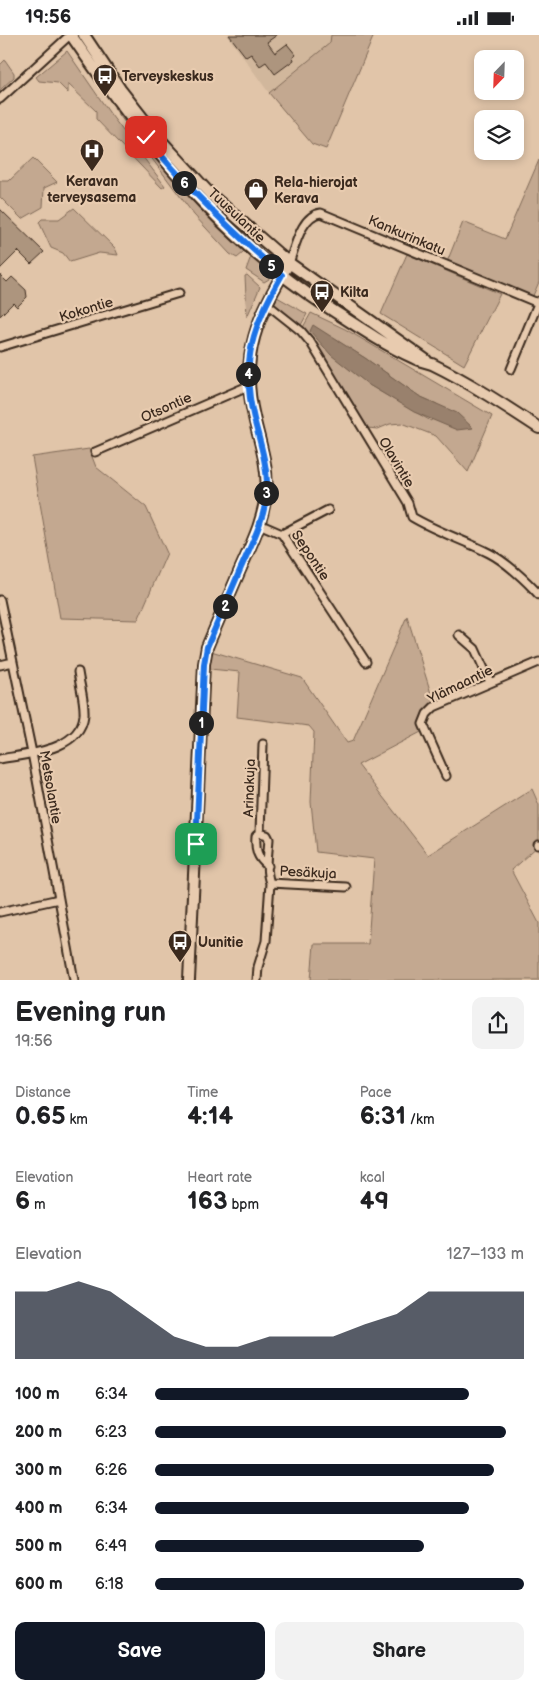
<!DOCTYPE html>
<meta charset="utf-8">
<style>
body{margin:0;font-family:"Balsamiq Sans",sans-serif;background:#f2f2f2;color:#202124;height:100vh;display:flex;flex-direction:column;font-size:19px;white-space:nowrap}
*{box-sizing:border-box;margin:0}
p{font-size:16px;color:#757577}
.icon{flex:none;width:28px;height:28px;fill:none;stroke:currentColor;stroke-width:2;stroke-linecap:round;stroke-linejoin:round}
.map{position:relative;height:945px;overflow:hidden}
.drawer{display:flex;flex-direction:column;background:#fff;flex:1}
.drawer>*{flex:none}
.needle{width:32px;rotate:203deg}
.buttons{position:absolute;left:474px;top:15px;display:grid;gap:10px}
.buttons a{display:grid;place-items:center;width:50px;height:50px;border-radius:10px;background:#fff;box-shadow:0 2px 8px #0003;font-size:25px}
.pin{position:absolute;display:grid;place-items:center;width:42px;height:42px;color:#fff;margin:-21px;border-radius:10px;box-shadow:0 2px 8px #0006}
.km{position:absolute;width:25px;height:25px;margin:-12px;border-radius:50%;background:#222;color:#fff;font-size:14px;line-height:25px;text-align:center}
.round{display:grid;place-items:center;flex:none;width:52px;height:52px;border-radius:10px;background:#f2f2f2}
.summary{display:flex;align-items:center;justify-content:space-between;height:85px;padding:0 15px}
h1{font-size:28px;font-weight:600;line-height:38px}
.metrics{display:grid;grid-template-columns:repeat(3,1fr);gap:8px;height:85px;padding:5px 15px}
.metrics div{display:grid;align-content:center}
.metrics b{font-size:25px;font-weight:600}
.metrics small{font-size:14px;font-weight:400}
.metrics p{font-size:14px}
.chart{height:140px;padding:10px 15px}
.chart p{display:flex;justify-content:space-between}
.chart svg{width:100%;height:90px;margin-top:5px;fill:#111827;opacity:.7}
.primary-button{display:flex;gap:10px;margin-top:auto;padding:10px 15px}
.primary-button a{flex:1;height:58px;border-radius:10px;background:#111827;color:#fff;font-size:20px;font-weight:600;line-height:58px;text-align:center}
.primary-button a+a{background:#f2f2f2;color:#202124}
ul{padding:0 15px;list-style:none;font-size:16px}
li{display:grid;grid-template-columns:80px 60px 1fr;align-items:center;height:38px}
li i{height:12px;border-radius:6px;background:#111827}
.status{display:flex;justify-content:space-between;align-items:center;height:35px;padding:0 25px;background:#fff;direction:ltr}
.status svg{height:14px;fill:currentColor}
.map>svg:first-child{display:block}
</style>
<div class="status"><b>19:56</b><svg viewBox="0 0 49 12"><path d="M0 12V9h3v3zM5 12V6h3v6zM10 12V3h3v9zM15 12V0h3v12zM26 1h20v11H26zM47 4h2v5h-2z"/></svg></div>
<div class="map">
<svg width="539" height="945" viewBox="0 0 539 945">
<rect width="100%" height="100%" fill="#e1c5a9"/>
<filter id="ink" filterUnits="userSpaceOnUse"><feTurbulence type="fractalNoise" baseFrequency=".02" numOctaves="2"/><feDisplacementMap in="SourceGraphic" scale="10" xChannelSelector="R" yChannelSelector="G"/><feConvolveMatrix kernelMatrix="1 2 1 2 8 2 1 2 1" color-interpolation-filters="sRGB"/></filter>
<g filter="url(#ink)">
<path fill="#d1b79c" d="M227,0H331V8L269,58Z"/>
<path fill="#c3a890" stroke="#7f6957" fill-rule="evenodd" d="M331,0H374L326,114L312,109L269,58L330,8Z
M67,16L111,80L165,151L162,153L96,84V76L68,49V58L58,48L39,46L36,42Z
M5,25L14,38V42L0,55V30Z
M115,71L245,213L243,218L237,223L230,219L194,180L114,73Z
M33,123L57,147L44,153L43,172L22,184L0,162V146H9Z
M539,125V247L532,263L447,227L463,187L505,204Z
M74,173L115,213L118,220L99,218L70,227L63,218L51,213L39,187L42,184H59Z
M407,219L500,259L464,330L381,279Z
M256,220L269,236V244L264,247L246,235L250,224Z
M247,240L260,252L247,282L245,241Z
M277,262L307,279L301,290L284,281L277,275L275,268Z
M311,278L345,294L492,381L468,437L436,401L402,388L390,389L378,394L367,393L301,296ZM313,291L365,323L419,361L437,369L431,386L369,350Z
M89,414L96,432L146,472L167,518L138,585L60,583L32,422Z
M407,581L434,668L424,675L420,688L423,696L358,730L428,820L532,754L539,770V810L511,835L539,888V945H311L314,909H368L374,824L316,817L311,767L314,697L309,691L237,682L240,637L210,634L211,616L302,643L347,708L353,706Z"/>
<path fill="#99816d" stroke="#735e4d" d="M313,290L365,323L419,361L457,378L473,393L457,395L414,377L369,350L331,320L310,296Z"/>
<path fill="#ad957e" stroke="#3b2a1e" d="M229,0H277L267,7L275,18L287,9L296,20L293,22L294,25L275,39L266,27L260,31L251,19L246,22Z
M0,174L44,217L31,229L18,216L0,234Z
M0,240L7,247L12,242L26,255L27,262L17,272L13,268L0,281Z"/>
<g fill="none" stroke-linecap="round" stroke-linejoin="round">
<defs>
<path id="street" d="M0,64L70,0
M289,228C295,213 301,180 321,178L538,268
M267,269L301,296L311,308L408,468L412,482C437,497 464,505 489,518C505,526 527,546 539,560
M0,312L179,258
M511,334L539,266
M95,417L248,351
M259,489L282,499L366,627
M282,499L328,475
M0,565L32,718L74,945
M459,600L475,614L490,647
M0,630L13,627
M0,724C27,719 80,716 84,680C85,667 80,651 78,637
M446,741L423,689L427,679L434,672L539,627
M260,798L263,709
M538,810H539
M270,848L346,852
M0,877L59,864
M257,945L258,932L266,906L270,848C265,835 268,818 269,804L267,800L260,798L256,801C255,814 257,823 268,831"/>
<path id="secondary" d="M71,0C141,102 220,203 326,271C354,289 383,309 414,323C419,326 426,327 432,329C469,347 504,370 539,393
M84,0L120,54L156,100L210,159L289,228L426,325
M189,945L204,629L207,612C218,586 229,561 240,535C251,510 264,485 266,457C269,432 259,406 254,382C239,320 258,281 289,228"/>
</defs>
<use href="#street" stroke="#3b2a1e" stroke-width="11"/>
<use href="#secondary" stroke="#3b2a1e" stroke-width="14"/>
<use href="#street" stroke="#e8cbaf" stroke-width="7"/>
<use href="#secondary" stroke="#e8cbaf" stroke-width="10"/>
</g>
</g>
<g fill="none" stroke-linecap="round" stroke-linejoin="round" filter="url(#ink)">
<defs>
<path id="route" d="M146,102C187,153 232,197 282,240C253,290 240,327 254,384C260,407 268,432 267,456C265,484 251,510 240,535C229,561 218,586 207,612L204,629L196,809"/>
</defs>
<use href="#route" stroke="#fff" stroke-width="10"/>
<use href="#route" stroke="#1a73e8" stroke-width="6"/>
</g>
<defs>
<symbol id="bus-pin" viewBox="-11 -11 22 30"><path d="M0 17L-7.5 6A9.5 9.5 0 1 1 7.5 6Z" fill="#3b2a1e" stroke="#e8cbaf"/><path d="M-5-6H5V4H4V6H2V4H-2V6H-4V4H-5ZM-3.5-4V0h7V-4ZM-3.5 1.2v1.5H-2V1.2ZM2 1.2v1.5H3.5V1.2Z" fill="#fff"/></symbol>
<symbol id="hospital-pin" viewBox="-11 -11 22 30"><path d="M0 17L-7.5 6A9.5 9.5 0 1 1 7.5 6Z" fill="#3b2a1e" stroke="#e8cbaf"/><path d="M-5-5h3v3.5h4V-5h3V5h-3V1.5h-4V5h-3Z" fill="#fff"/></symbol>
<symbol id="shop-pin" viewBox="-11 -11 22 30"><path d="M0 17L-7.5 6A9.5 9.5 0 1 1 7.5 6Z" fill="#3b2a1e" stroke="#e8cbaf"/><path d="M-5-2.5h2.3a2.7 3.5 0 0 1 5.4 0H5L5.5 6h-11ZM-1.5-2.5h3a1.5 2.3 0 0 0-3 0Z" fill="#fff"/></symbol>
</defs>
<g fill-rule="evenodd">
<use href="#bus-pin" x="91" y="27" width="28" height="38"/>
<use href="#hospital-pin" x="78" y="102" width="28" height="38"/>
<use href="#shop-pin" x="242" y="141" width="28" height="38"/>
<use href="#bus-pin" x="308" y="243" width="28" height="38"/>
<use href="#bus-pin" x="166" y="893" width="28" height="38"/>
</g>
<g text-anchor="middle" stroke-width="4.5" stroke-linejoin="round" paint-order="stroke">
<g font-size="14" font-weight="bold" fill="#3b2a1e" stroke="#e8cbaf" text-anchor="start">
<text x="122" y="46">Terveyskeskus</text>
<text x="92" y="151" text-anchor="middle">Keravan<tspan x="92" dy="16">terveysasema</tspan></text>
<text x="274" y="152">Rela-hierojat<tspan x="274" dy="16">Kerava</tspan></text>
<text x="340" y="262">Kilta</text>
<text x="198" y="912">Uunitie</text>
</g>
<g font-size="14" fill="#3b2a1e" stroke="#e8cbaf">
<text transform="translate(237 180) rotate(43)" y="5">Tuusulantie</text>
<text transform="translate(407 200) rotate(23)" y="5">Kankurinkatu</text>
<text transform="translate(86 274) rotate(-17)" y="5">Kokontie</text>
<text transform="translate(166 372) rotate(-24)" y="5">Otsontie</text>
<text transform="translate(397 427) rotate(59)" y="5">Olavintie</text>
<text transform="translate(311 520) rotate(56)" y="5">Sepontie</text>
<text transform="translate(460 649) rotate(-26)" y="5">Ylämaantie</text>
<text transform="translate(51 752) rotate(80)" y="5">Metsolantie</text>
<text transform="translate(249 753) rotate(-88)" y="5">Arinakuja</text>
<text transform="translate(308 837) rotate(3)" y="5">Pesäkuja</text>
</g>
</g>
</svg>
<div class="buttons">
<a><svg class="needle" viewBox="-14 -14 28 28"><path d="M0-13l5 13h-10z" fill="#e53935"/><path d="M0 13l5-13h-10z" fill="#757577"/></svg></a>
<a><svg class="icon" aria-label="layers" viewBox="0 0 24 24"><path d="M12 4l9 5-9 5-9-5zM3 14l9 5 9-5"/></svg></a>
</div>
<div class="pin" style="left:196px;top:809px;background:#1e9e55"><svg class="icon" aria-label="arrive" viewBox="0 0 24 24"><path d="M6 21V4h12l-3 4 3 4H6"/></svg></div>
<div class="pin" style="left:146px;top:102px;background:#d93025"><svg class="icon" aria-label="check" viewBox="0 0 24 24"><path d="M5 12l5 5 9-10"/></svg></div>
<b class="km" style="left:201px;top:688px">1</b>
<b class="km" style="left:225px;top:571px">2</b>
<b class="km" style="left:266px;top:458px">3</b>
<b class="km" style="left:248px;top:339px">4</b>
<b class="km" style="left:271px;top:231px">5</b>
<b class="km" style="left:184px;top:148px">6</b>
</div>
<section class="drawer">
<div class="summary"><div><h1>Evening run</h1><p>19:56</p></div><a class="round"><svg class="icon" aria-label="share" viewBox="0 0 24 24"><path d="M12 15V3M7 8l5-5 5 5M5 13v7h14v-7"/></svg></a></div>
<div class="metrics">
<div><p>Distance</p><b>0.65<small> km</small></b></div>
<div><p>Time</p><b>4:14</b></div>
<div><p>Pace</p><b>6:31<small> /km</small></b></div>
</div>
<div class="metrics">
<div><p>Elevation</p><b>6<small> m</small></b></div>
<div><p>Heart rate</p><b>163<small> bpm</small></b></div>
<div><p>kcal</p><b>49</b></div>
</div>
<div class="chart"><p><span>Elevation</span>127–133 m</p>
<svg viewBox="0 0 160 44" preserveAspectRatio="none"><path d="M0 44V11L10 11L20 6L30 11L40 22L50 33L60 38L70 38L80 33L90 33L100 33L110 27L120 22L130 11L140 11L150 11L160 11V44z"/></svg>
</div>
<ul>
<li><b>100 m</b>6:34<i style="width:85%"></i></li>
<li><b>200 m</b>6:23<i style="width:95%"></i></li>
<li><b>300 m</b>6:26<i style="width:92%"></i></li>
<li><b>400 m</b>6:34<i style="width:85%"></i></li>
<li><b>500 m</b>6:49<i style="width:73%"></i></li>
<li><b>600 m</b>6:18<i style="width:100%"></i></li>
</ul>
<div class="primary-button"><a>Save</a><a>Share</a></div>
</section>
